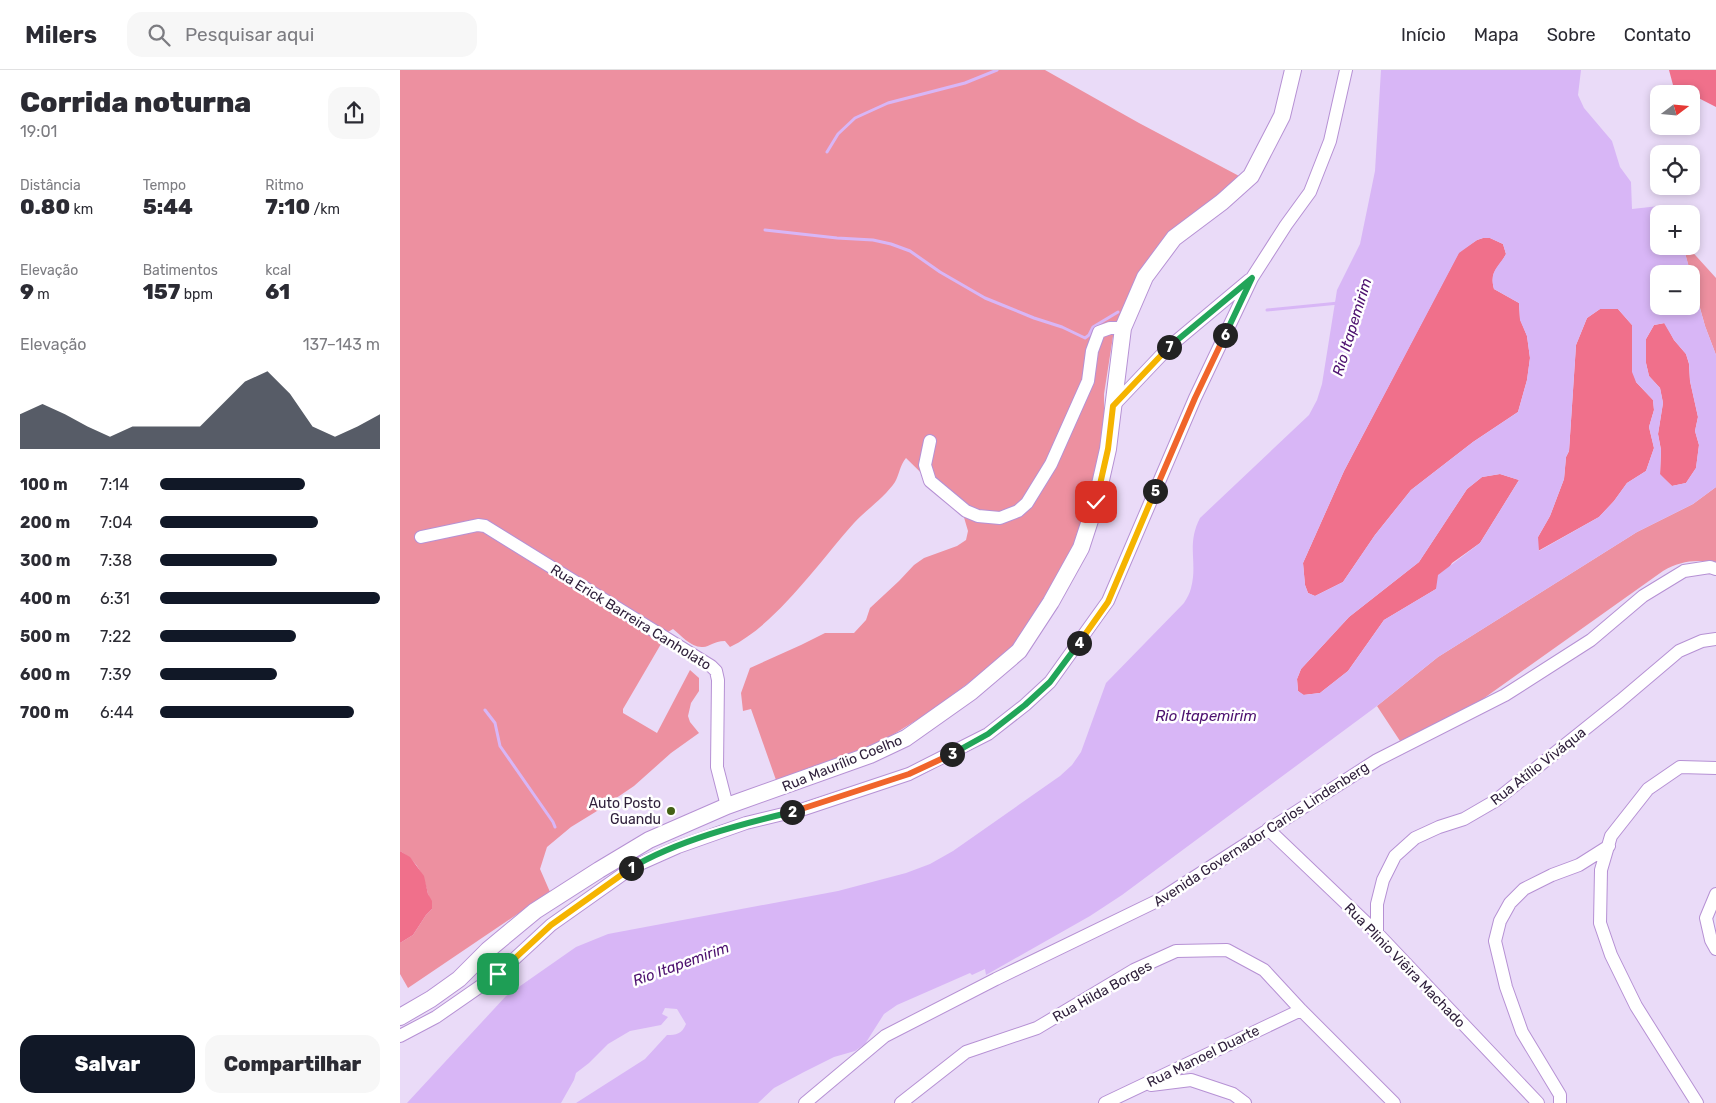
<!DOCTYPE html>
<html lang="pt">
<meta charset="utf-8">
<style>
body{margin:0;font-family:Rubik,sans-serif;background:#f7f7f7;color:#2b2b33;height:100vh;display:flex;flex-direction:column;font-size:19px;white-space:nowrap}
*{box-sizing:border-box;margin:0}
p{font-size:16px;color:#7c7c81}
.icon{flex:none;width:28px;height:28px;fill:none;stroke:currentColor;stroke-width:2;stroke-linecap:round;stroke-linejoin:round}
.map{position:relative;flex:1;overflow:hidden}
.panel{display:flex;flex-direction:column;background:#fff;width:400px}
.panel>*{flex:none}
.needle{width:32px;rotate:74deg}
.controls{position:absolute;left:1250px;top:15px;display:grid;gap:10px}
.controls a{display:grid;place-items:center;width:50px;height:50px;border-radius:10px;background:#fff;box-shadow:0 2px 8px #0003;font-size:25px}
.pin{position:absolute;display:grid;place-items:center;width:42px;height:42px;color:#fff;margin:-21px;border-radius:10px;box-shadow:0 2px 8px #0006}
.km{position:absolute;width:25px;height:25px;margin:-12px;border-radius:50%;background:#222;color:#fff;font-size:14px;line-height:25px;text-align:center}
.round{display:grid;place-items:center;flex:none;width:52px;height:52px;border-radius:15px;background:#f7f7f7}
.headline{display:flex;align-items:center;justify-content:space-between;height:85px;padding:0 20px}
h1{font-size:28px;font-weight:800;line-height:38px}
.stats{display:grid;grid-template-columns:repeat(3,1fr);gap:8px;height:85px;padding:5px 20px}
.stats div{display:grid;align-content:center}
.stats b{font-size:21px;font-weight:800}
.stats small{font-size:14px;font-weight:400}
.stats p{font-size:14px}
.chart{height:140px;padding:10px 20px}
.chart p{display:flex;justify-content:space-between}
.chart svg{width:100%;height:90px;margin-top:5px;fill:#111827;opacity:.7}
.cta{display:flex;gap:10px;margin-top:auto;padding:10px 20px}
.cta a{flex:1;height:58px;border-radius:15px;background:#111827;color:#fff;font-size:20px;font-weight:800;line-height:58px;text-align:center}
.cta a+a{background:#f7f7f7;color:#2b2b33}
ul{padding:0 20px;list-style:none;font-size:16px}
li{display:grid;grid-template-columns:80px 60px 1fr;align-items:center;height:38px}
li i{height:12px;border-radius:6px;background:#111827}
header{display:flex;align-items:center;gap:30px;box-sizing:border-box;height:70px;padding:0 25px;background:#fff;border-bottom:1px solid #e1e1e2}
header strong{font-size:24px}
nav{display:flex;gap:28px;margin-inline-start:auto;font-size:18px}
.search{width:350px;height:45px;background:#f7f7f7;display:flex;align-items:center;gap:12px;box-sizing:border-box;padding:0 18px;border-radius:15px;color:#7c7c81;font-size:19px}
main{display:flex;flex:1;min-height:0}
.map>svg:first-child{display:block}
</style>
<header>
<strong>Milers</strong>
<div class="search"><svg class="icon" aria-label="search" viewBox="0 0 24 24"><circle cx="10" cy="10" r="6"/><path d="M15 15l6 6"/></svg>Pesquisar aqui</div>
<nav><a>Início</a><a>Mapa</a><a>Sobre</a><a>Contato</a></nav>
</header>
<main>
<section class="panel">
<div class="headline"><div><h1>Corrida noturna</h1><p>19:01</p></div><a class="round"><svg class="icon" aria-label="share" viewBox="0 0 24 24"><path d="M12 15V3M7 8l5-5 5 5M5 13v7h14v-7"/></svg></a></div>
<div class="stats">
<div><p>Distância</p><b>0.80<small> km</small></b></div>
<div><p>Tempo</p><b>5:44</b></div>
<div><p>Ritmo</p><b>7:10<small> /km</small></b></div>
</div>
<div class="stats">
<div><p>Elevação</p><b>9<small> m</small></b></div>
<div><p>Batimentos</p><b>157<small> bpm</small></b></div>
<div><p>kcal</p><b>61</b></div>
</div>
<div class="chart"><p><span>Elevação</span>137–143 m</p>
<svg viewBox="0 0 160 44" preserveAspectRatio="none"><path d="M0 44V27L10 22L20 27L30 33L40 38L50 33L60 33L70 33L80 33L90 22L100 11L110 6L120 17L130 33L140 38L150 33L160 27V44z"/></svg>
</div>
<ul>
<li><b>100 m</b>7:14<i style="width:66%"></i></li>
<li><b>200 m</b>7:04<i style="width:72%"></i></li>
<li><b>300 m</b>7:38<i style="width:53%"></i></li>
<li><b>400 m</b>6:31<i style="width:100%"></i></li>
<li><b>500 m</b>7:22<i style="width:62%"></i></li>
<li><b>600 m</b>7:39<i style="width:53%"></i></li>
<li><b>700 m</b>6:44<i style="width:88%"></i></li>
</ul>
<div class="cta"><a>Salvar</a><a>Compartilhar</a></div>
</section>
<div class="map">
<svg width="1316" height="1033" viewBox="0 0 1316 1033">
<rect width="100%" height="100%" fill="#eadbf8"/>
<path fill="#ed90a0" d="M0,0H645L739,53L841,107L821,126L755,179L727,228L714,260L704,324V352L695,411L676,469L661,504L609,582L533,640L486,669L456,682L376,710L351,639L343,641L341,623L350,598L401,575L425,563H454L466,550L470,538L499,511L514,495L524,488L557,476L566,470L568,461L563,444L506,388C500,395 499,405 495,412C485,427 466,440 454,453C419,492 377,554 330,577L325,571C313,571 310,577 303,577C291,578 281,565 273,559L268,562L223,639V643L257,663L290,600L299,608V621L291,633L288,646L290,652L299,663L271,683L234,716L197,741L171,757L147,777L140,799L150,822L8,918L0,904V873L13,865L26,845L32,839C25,814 24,795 0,781Z
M1283,176H1287L1316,208V285L1305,256Z
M1316,417V493C1297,489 1280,491 1263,501L1080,631L1002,674L977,636L1038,587L1237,462L1293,434Z"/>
<path fill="#f0708b" d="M1269,0H1316V37L1273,15Z
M1083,168H1090L1103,174L1106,184C1099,198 1089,201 1094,219L1119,233L1120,249L1127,266L1130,288L1127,310L1118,342L1073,372L1011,420L975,465L943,512L915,526L908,523L905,515L903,493L944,401L1059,182L1077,170Z
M1200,239H1218L1232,255L1236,312L1253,330L1254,340L1249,357L1254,378L1246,401L1227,413L1214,431L1199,447L1138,481V467L1150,446L1164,409L1166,387L1169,381L1176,275L1187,248Z
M1265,253L1274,270L1286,284L1289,294L1290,311L1298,347L1295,361L1299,375L1296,398L1286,413L1272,416L1260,405L1261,380L1258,364L1263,333L1260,318L1249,306L1246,293V269L1254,255Z
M1100,404L1119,410L1080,473L1052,493L1036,519L984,550L948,601L920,623L903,625L898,621L897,609L901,599L949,547L1019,492L1067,419L1082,407Z
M0,781L10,787L24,806L28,824L32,831V839L26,845L13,865L0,873Z"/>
<path fill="#d8b6f6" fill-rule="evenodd" d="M981,0H1181L1178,25L1184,38L1212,71L1220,97L1231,112L1232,139L1259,136L1272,140L1274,144H1259V176H1283L1291,204H1259V236H1291V207L1305,256L1316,285V417L1293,434L1237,462L1038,587L977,636L722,825L690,846L586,905L585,899L572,905L570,903L497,935L484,944L465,974L455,981L434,987L404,1002L374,1018L358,1033H176L245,989L267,965C276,965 282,964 286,954L277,939L265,938L262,944L268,947L261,955L230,961L208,974L189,993L176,1003L174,1010L161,1033H7L106,926L176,877L208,864L438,821L506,803L530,794L553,781L660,706L672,695L681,682L706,613L784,533C787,528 790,523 791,518C798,492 786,475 800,448L909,345L917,330L922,314L937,220L960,174L975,101ZM1083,168H1090L1103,174L1106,184C1098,198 1089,201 1094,219L1119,233L1120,250L1127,266L1130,288L1127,310L1118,342L1073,372L1011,420L975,465L943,512L915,526L908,523L905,515L903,493L944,401L1059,183L1077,170ZM1200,239H1218L1232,255V302L1236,312L1253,330L1254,340L1249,357L1254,378L1246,401L1227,413L1214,431L1199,447L1139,481L1138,467L1150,446L1164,409L1166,387L1169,381L1176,275L1187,248ZM1264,253L1274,270L1286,284L1289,293L1290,311L1298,347L1295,361L1299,375L1296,398L1286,413L1272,416L1260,404L1261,380L1258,364L1263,333L1260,318L1249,306L1246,293V269L1254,255ZM1100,404L1119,410L1080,473L1038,505L1036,519L984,550L948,601L920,623L904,625L898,621L897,609L901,599L949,547L1019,492L1067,419L1082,407Z"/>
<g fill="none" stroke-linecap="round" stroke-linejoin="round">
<path stroke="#d8b6f6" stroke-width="3" d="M427,82L438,64L455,48L488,33L565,13L597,0
M365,160L437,168L473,170L491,174L510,181L540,202L585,228L634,248L662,257L685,268L689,265L693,257L718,242
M867,240L939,233
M85,640L95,653L100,676L153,752L155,757"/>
<defs>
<path id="minor" d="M713,336L769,277L849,210
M530,371L525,395L530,411L566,441L578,446L600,448L618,441L627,433L651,394L688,311L692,281L699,262L710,258H723
M21,467L78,455L85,456L311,596L316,601L318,610L317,697L327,736
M868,759L977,863L1138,1033
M1316,824L1306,848L1311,870L1316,879
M977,863V834L983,810L995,786L1015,768L1039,757L1064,749L1095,731L1220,631L1279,581L1302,571L1316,569
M0,966L36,947L98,904L151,855L233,797L278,777L346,753L404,739L509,704L588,664L625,635L650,612L708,531L795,328L852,208L886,155L910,122L930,71L946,0
M751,1015L791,1010L833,1024L845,1033
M405,1033L485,966L596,909L759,830L977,690L1105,625L1191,570L1243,526L1284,501L1310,497L1316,499
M501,1033L566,982L637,958L734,900L776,881L827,880L864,900L901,940L994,1033
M705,1033L901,940
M1160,1033V1025L1122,962L1106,917L1095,871L1100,851L1110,833L1124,819L1152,805L1179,795L1209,776
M1297,1033L1236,936L1211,885L1200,853L1201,800L1211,766L1248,719L1280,697L1316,698"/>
<path id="major" d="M0,947L31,929L59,909L88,880L135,841L199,800L249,770L327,736L470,685L506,668L571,622L619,581L651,532L681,478L696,432L708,379L723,258L745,207L774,168L822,132L851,106L882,46L893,0"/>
</defs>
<use href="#minor" stroke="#b691d4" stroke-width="14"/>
<use href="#major" stroke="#b691d4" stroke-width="18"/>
<use href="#minor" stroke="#fff" stroke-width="12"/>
<use href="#major" stroke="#fff" stroke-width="16"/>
</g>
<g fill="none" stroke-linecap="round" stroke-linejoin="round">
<defs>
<path id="split-1" d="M98,904L151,855L231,798"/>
<path id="split-2" d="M231,798C276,771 341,754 392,742"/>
<path id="split-3" d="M392,742L509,704L552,684"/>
<path id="split-4" d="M552,684L588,664L625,635L650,612L679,573"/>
<path id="split-5" d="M679,573L708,532L755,421"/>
<path id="split-6" d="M755,421L795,328L825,265"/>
<path id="split-7" d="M769,277L852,208L825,265"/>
<path id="split-8" d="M696,432L708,379L713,336L769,277"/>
</defs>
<use href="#split-1" stroke="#fff" stroke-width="10"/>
<use href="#split-2" stroke="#fff" stroke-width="10"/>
<use href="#split-3" stroke="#fff" stroke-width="10"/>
<use href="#split-4" stroke="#fff" stroke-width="10"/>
<use href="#split-5" stroke="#fff" stroke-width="10"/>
<use href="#split-6" stroke="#fff" stroke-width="10"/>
<use href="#split-7" stroke="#fff" stroke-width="10"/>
<use href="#split-8" stroke="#fff" stroke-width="10"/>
<use href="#split-1" stroke="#f5b400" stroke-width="6"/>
<use href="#split-2" stroke="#22a559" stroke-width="6"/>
<use href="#split-3" stroke="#f0652b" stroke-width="6"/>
<use href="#split-4" stroke="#22a559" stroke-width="6"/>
<use href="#split-5" stroke="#f5b400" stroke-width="6"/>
<use href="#split-6" stroke="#f0652b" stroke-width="6"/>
<use href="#split-7" stroke="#22a559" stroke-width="6"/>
<use href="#split-8" stroke="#f5b400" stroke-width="6"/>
</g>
<circle fill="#436115" stroke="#fff" stroke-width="2" cx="271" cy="741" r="5"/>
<g text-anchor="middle" stroke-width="5" stroke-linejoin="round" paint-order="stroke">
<g font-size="14" fill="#30213c" stroke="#fff">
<text transform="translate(231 547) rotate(32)" y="5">Rua Erick Barreira Canholato</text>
<text transform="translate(442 693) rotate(-22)" y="5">Rua Maurílio Coelho</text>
<text transform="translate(1138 696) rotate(-38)" y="5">Rua Atílio Viváqua</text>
<text transform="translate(861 764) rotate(-33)" y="5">Avenida Governador Carlos Lindenberg</text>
<text transform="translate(1005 895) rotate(46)" y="5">Rua Plinio Viêira Machado</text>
<text transform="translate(702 921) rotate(-29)" y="5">Rua Hilda Borges</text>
<text transform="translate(803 986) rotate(-26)" y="5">Rua Manoel Duarte</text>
</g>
<g font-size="14" fill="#30213c" stroke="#fff" text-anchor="end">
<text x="261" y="738">Auto Posto<tspan x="261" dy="16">Guandu</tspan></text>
</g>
<g font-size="15" font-style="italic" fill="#4d116f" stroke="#fff">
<text transform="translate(952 257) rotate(-73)" y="5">Rio Itapemirim</text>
<text x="806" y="651">Rio Itapemirim</text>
<text transform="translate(281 894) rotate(-20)" y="5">Rio Itapemirim</text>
</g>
</g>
</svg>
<div class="controls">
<a><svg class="needle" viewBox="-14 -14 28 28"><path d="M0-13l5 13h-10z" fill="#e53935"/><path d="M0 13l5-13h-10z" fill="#7c7c81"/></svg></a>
<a><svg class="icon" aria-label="locate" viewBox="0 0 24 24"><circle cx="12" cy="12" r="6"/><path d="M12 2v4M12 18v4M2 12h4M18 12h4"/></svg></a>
<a>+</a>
<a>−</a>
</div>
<div class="pin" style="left:98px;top:904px;background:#1e9e55"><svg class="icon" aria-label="arrive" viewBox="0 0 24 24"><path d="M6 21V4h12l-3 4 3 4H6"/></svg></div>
<div class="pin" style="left:696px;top:432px;background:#d93025"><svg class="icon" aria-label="check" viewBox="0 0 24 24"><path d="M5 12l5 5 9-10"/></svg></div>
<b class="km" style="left:231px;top:798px">1</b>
<b class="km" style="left:392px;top:742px">2</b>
<b class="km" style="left:552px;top:684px">3</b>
<b class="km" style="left:679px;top:573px">4</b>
<b class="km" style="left:755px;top:421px">5</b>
<b class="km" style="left:825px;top:265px">6</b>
<b class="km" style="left:769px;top:277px">7</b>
</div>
</main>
